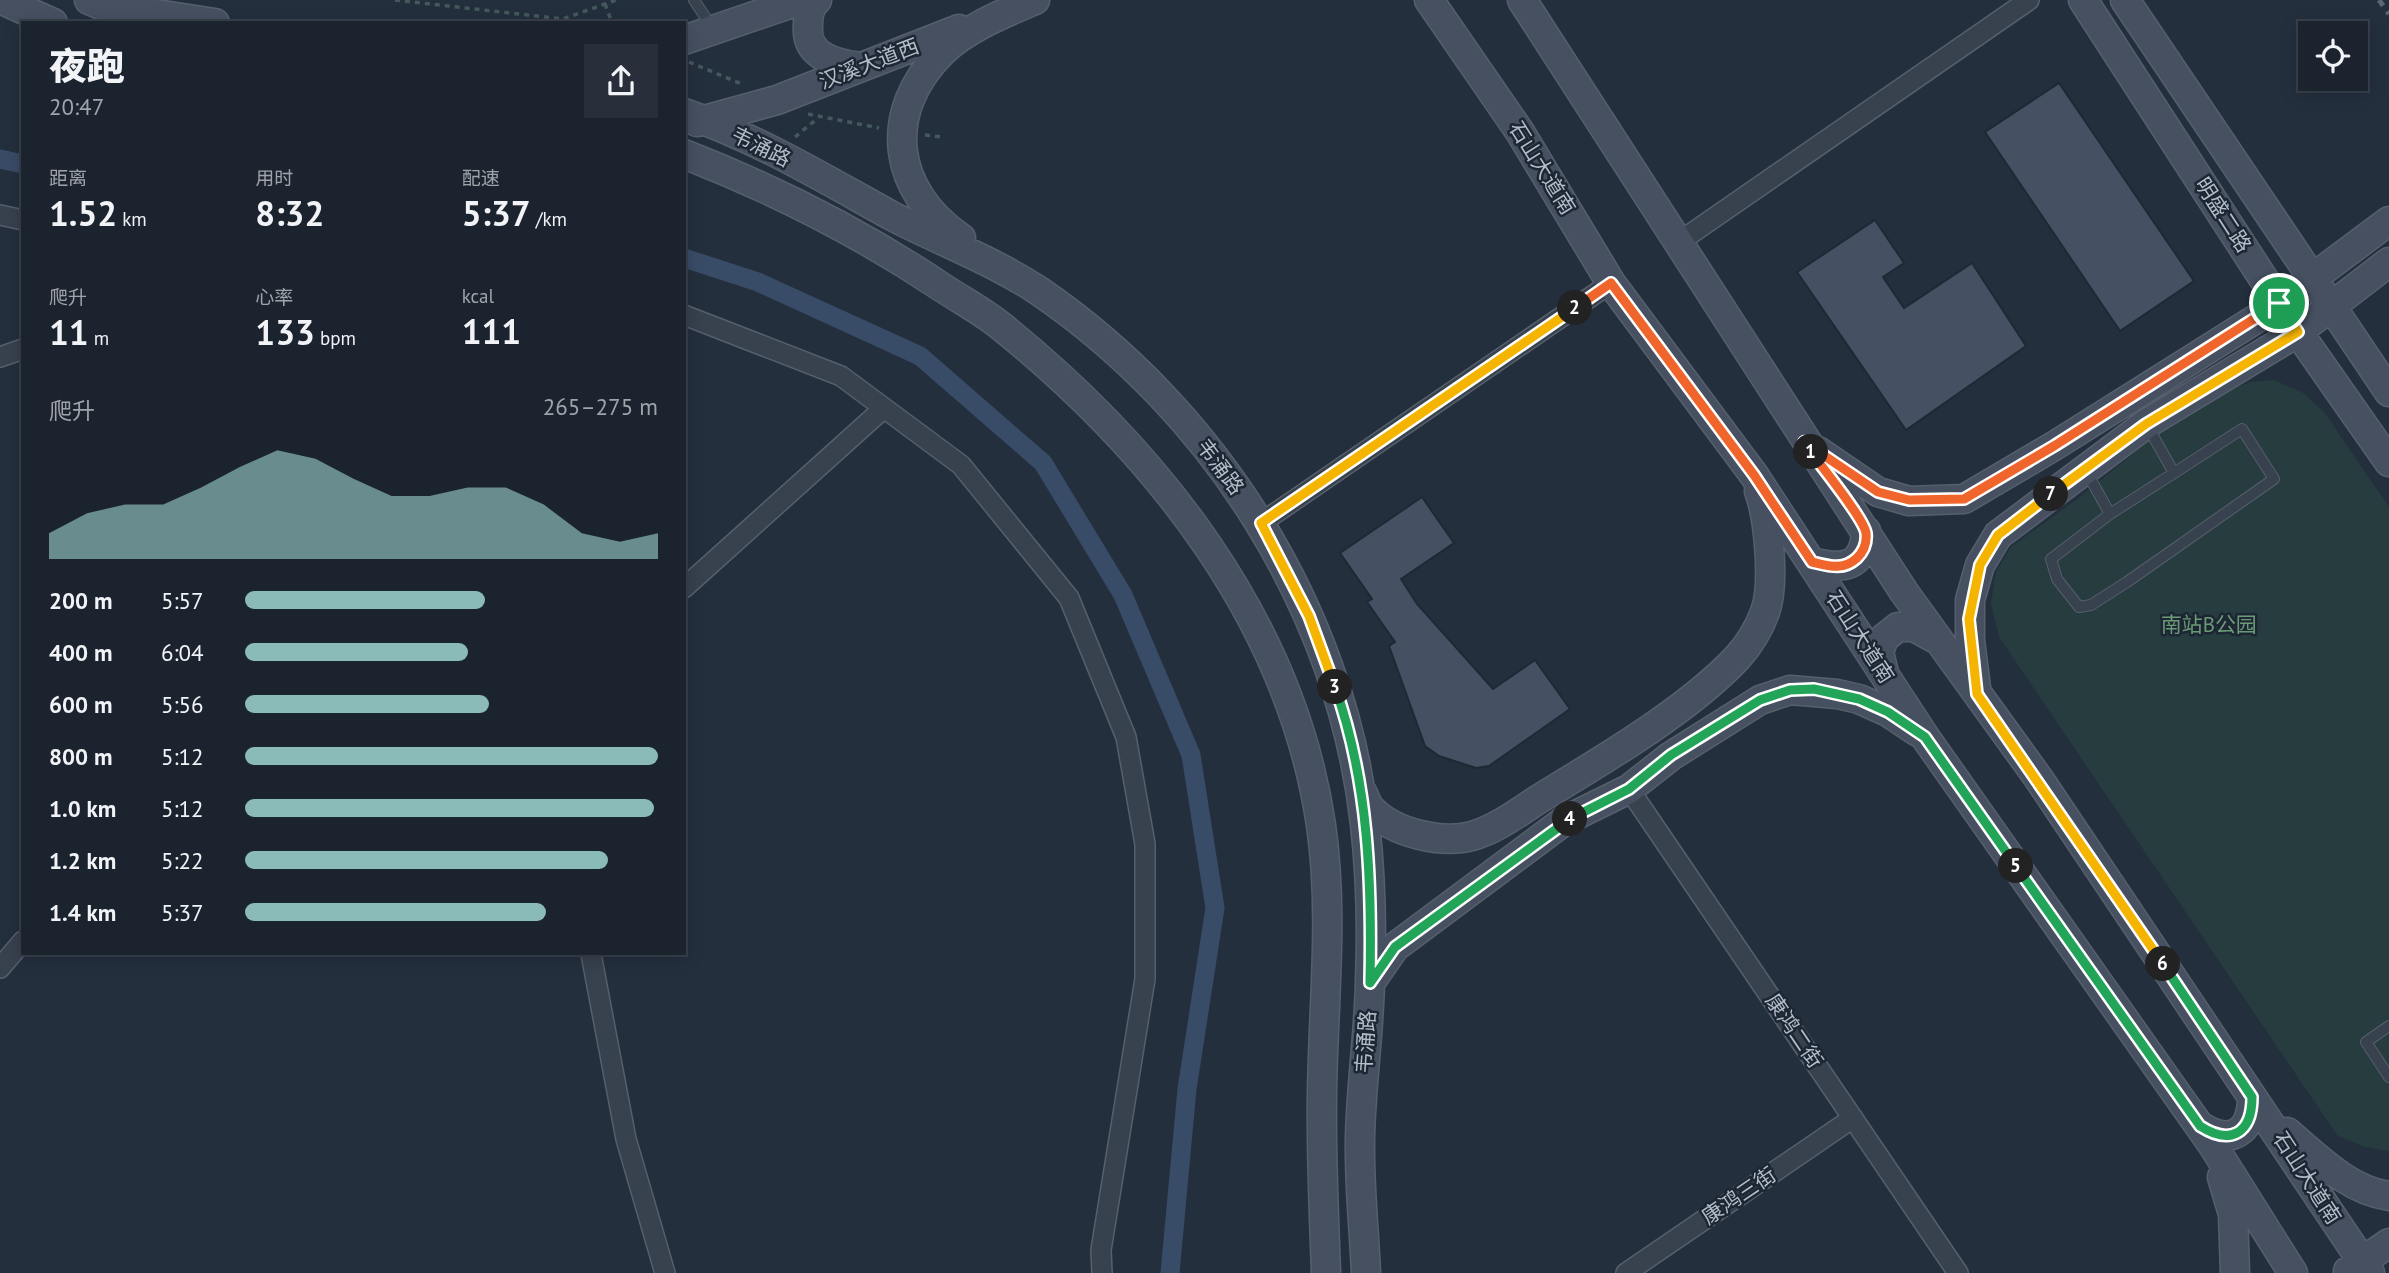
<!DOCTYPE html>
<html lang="zh">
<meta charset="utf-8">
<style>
body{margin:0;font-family:"PT Sans","Noto Sans SC",sans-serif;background:#282f3a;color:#f1f3f6;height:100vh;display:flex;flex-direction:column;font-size:26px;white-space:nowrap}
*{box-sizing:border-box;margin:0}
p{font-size:23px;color:#a0a4aa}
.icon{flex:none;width:38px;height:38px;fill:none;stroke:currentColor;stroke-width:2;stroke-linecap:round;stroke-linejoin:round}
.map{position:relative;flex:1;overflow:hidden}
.sheet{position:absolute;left:21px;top:21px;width:665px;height:934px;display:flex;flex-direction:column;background:#1b232e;border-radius:0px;box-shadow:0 4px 18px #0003,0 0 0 2px #39404a}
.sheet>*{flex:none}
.buttons{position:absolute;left:2298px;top:21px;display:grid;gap:14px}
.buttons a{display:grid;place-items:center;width:70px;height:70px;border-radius:0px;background:#1b232e;box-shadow:0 4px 18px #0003,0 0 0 2px #39404a;font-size:35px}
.pin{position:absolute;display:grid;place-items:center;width:60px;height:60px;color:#fff;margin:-30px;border:4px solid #fff;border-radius:50%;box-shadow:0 2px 7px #0007}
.km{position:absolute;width:35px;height:35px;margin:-18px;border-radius:50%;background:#222;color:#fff;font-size:19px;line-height:35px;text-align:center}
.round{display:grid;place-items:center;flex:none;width:74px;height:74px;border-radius:0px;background:#282f3a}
.overview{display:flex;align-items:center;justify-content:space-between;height:119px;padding:0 28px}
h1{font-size:38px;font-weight:800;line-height:52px}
.figures{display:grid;grid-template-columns:repeat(3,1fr);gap:10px;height:119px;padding:7px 28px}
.figures div{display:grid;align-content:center}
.figures b{font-size:35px;font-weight:800}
.figures small{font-size:19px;font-weight:400}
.figures p{font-size:19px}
.chart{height:196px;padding:14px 28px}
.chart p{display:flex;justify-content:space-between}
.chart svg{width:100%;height:126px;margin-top:7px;fill:#8bbbb9;opacity:.7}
ul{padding:0 28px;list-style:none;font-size:23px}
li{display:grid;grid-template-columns:112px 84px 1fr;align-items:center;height:52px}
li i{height:18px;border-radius:9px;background:#8bbbb9}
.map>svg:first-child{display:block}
</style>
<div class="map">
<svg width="2389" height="1273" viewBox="0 0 2389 1273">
<rect width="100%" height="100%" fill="#242f3e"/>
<path fill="#263c3f" d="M2274,380L2303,393L2324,412L2389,507V1151L2365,1147L2337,1135L1999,637L1991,603L1996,572L2011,547L2076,500L2166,427L2219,393L2251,382Z"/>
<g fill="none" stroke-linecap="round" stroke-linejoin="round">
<path stroke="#394c67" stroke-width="19" d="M0,159L23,164
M684,258L758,282L920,356L1043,463L1123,595L1191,755L1215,908L1187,1089L1170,1273"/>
</g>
<path fill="#455162" stroke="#1f2835" stroke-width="2" d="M2059,83L2194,281L2120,331L1985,132Z
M1875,220L1904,263L1883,277L1904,308L1972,263L2026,346L1906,430L1797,272Z
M1422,497L1454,543L1401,579L1417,604L1493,689L1535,660L1570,709L1489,766L1476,768L1439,756L1425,746L1389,646L1395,642L1367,602L1372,599L1340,553Z"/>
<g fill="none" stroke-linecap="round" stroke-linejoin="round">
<defs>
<path id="lane" d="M694,0L713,29
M2086,471L2110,514L2051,559L2057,579L2079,607L2091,605L2127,582L2274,479L2242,429L2174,473L2148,427
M2110,514L2174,473
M2389,1026L2366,1042L2389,1077"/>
<path id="street" d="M0,215L23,220
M1679,242L2029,0
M684,315L841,376L961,465L1069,598L1126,737L1145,844V979L1101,1250L1102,1273
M0,357L23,349
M1261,523L1611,283
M684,588L884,408
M1629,789L1958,1273
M591,954L626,1139L665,1273
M0,968L23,941
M1626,1273L1853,1118"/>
<path id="secondary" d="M2,0L53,23
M89,0L103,6L215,23
M817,0C810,6 808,16 808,25C805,57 836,64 861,67
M1429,0L1520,132L1611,283L1754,475L1925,737L2212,1144L2293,1273
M1522,0L1904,592L2039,779L2370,1273
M2083,0L2298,332L2389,462
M2125,0L2389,392
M684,40L801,0
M684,113C757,138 825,179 892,216C940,241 994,261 1039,291C1216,412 1341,611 1365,824C1371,877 1372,929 1370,981C1369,1034 1361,1086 1360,1138C1359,1183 1364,1228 1366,1273
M697,122L777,100L959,29
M684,154C776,190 861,233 943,288C963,301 984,312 1002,327C1158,453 1291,622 1321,825C1334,915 1323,1005 1322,1095C1321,1154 1324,1214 1326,1273
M961,238C892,191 881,113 942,52C965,29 1004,13 1035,0
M1818,451L1878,492L1909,501L1964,499L2054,446L2267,312L2389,221
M1812,562C1843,570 1864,568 1866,531
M1884,673L1879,652L1884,638L1898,627H1914L1938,640
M1976,688L1970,641V600L1980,565L1998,535L2146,424L2298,332L2389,262
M1362,792C1365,797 1367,806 1372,810C1394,833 1441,844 1472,836C1497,829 1520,811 1542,797C1603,760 1688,710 1737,658C1748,646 1759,628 1765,612C1775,585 1769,519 1759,491
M1370,983L1395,947L1564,821L1629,789L1671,756L1760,700L1790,690L1837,694L1859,699L1888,712L1918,732
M2200,1126C2231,1146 2252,1133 2252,1097
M2287,1132C2318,1158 2348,1190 2389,1196
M2222,1177L2233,1214L2235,1273
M2348,1271L2389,1243"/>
</defs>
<use href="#lane" stroke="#565f6c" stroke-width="12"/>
<use href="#street" stroke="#565f6c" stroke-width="22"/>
<use href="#secondary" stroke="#565f6c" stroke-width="31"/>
<path stroke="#44595c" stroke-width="3.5" stroke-dasharray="5 5" stroke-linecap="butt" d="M395,0L563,19L616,0
M605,4L612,23
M689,62L744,85
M808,114L879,128
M925,135L941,137
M795,137L818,118"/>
<use href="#lane" stroke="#38414e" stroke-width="10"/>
<use href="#street" stroke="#38414e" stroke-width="19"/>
<use href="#secondary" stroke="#465061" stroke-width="28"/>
<path stroke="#5a6575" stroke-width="5" stroke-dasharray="7 7" stroke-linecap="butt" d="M2379,0L2389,14"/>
</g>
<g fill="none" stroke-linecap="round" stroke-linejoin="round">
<defs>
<path id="split-1" d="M1811,452L1804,442L1878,492L1909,500L1964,499L2054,446L2279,303"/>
<path id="split-2" d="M1575,308L1611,283L1754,475L1812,562C1829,566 1843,571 1857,558C1864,551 1867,542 1866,533C1864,519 1822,467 1811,452"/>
<path id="split-3" d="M1335,687L1309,616L1261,523L1575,308"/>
<path id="split-4" d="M1335,687C1369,782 1372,884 1370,983L1395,947L1570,819"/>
<path id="split-5" d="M1570,819L1629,789L1671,755L1760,700L1790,690L1814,689L1859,699L1888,712L1925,737L2016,866"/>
<path id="split-6" d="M2016,866L2200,1126C2231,1146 2252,1133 2252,1097L2163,964"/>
<path id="split-7" d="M2051,494L1998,535L1980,565L1969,619L1977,694L2163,964"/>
<path id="split-8" d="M2051,494L2146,424L2298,332L2279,303"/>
</defs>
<use href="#split-1" stroke="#fff" stroke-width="14"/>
<use href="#split-2" stroke="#fff" stroke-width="14"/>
<use href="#split-3" stroke="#fff" stroke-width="14"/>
<use href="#split-4" stroke="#fff" stroke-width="14"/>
<use href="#split-5" stroke="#fff" stroke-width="14"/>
<use href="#split-6" stroke="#fff" stroke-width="14"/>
<use href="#split-7" stroke="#fff" stroke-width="14"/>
<use href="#split-8" stroke="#fff" stroke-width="14"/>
<use href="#split-1" stroke="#f0652b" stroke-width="9"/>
<use href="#split-2" stroke="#f0652b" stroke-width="9"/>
<use href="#split-3" stroke="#f5b400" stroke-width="9"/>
<use href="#split-4" stroke="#22a559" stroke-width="9"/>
<use href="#split-5" stroke="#22a559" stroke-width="9"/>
<use href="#split-6" stroke="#22a559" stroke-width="9"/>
<use href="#split-7" stroke="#f5b400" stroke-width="9"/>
<use href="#split-8" stroke="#f5b400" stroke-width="9"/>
</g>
<g text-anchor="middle" stroke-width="5" stroke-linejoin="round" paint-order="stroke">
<g font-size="21" fill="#b4bcc9" stroke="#1d2633">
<text transform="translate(869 64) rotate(-21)" y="7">汉溪大道西</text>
<text transform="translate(761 147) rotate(26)" y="7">韦涌路</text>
<text transform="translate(1542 168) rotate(58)" y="7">石山大道南</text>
<text transform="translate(2223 215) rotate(57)" y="7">明盛二路</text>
<text transform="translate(1220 467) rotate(53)" y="7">韦涌路</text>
<text transform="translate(1860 637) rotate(57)" y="7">石山大道南</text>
<text transform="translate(1794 1031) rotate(56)" y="7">康鸿二街</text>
<text transform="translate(1366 1042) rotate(-86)" y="7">韦涌路</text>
<text transform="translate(2307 1178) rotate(57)" y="7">石山大道南</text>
<text transform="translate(1739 1196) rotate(-34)" y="7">康鸿三街</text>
</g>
<g font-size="21" fill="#6b9a76" stroke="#1d2633">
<text x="2209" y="632">南站B公园</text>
</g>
</g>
</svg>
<div class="buttons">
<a><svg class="icon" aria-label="locate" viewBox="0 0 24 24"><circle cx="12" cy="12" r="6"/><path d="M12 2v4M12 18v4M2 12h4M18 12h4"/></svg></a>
</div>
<div class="pin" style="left:2279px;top:303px;background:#1e9e55"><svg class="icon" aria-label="arrive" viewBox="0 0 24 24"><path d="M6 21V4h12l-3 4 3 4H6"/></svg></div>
<b class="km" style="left:1811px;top:452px">1</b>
<b class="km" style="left:1575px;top:308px">2</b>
<b class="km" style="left:1335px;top:687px">3</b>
<b class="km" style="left:1570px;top:819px">4</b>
<b class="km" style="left:2016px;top:866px">5</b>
<b class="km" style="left:2163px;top:964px">6</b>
<b class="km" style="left:2051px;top:494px">7</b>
<section class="sheet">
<div class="overview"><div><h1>夜跑</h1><p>20:47</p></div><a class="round"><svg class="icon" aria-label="share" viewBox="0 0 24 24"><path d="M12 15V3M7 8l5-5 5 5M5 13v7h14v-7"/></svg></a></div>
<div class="figures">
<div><p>距离</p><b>1.52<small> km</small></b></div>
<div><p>用时</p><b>8:32</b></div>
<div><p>配速</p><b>5:37<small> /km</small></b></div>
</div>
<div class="figures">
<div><p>爬升</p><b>11<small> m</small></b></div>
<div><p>心率</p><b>133<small> bpm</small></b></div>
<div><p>kcal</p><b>111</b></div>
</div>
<div class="chart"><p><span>爬升</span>265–275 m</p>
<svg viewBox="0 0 160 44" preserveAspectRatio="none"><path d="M0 44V35L10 28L20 25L30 25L40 19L50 12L60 6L70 9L80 16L90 22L100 22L110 19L120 19L130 25L140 35L150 38L160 35V44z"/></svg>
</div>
<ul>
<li><b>200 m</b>5:57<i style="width:58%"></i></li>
<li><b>400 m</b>6:04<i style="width:54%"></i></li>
<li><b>600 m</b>5:56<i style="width:59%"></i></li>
<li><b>800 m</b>5:12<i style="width:100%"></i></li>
<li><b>1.0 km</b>5:12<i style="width:99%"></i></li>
<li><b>1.2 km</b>5:22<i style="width:88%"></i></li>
<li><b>1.4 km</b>5:37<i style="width:73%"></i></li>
</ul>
</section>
</div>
